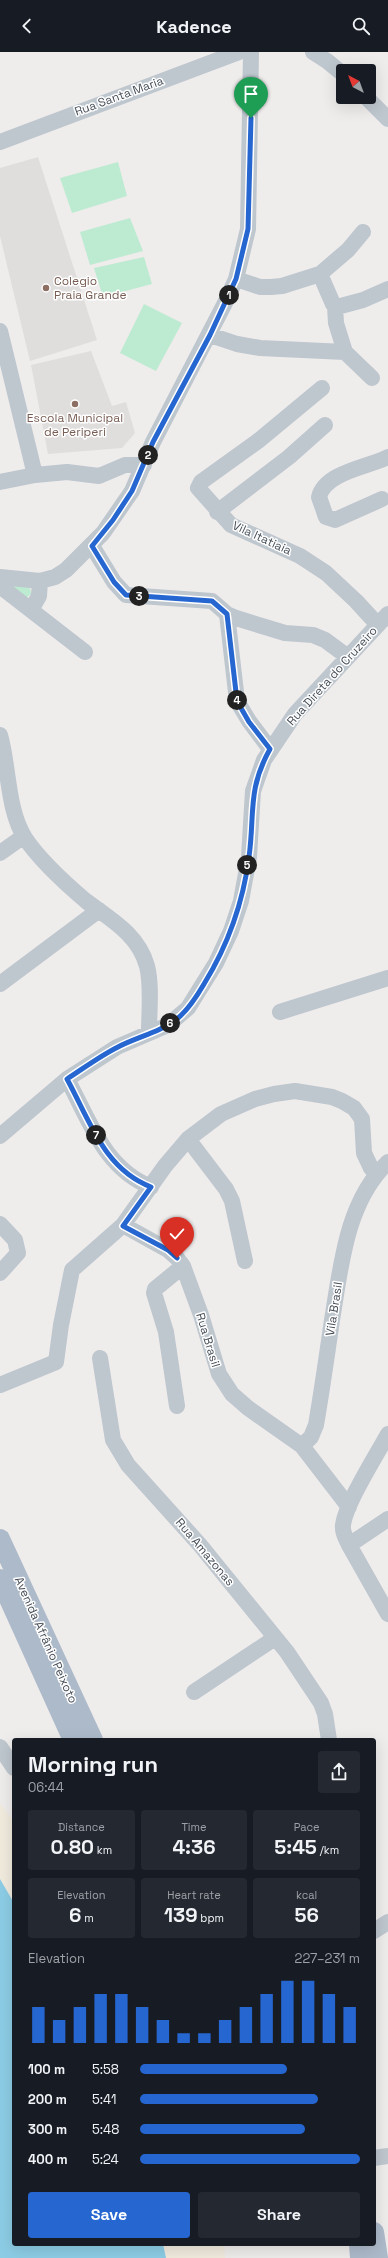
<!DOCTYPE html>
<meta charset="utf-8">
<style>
body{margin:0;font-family:"Space Grotesk",sans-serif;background:#242831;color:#f1f3f6;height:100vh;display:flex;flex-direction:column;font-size:15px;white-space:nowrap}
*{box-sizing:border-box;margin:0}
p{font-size:13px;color:#9ea1a6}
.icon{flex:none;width:22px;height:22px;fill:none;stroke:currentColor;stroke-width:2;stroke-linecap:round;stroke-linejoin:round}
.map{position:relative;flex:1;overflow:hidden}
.details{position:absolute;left:12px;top:1686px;width:364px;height:508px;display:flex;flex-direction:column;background:#171b24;border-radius:4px;box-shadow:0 4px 16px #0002}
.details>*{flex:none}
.needle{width:26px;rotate:319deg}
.controls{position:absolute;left:336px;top:12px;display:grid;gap:8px}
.controls a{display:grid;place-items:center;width:40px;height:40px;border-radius:4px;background:#171b24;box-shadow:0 4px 16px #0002;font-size:20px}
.pin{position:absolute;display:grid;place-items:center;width:34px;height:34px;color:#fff;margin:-41px -17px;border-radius:50% 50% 50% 0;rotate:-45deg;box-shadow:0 0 4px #0007}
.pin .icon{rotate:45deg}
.km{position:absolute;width:20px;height:20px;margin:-10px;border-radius:50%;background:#222;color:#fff;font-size:11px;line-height:20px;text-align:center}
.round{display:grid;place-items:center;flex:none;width:42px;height:42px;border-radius:4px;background:#242831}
.head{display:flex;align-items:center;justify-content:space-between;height:68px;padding:0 16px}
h1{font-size:22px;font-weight:700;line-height:30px}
.metrics{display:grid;grid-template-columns:repeat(3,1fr);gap:6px;height:68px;padding:4px 16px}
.metrics div{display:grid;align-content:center;border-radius:4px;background:#242831;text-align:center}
.metrics b{font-size:20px;font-weight:700}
.metrics small{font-size:11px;font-weight:400}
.metrics p{font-size:11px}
.chart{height:112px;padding:8px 16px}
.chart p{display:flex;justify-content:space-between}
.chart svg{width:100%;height:72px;margin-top:4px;stroke:#2566d0;stroke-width:6}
.cta{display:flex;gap:8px;margin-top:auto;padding:8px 16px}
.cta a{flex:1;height:46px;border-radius:4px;background:#2566d0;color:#fff;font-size:16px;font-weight:700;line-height:46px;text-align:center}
.cta a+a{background:#242831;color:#f1f3f6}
ul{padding:0 16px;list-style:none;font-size:13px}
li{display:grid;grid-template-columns:64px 48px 1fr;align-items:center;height:30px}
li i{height:10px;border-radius:5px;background:#2566d0}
header{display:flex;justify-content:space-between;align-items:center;height:52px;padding:0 16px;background:#171b24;font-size:18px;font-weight:700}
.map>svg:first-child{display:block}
</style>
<header><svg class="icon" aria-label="back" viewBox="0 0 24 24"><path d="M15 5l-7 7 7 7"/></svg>Kadence<svg class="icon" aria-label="search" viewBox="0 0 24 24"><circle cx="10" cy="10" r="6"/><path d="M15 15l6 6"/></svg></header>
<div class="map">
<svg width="388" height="2206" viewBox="0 0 388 2206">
<rect width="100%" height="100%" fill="#efecec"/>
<path fill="#e0dddd" d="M38,105L97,288L30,309L0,184V116Z
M91,299L112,354L126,350L135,381L122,396L48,402L31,313Z"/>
<path fill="#bdebd1" d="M118,110L127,144L72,161L60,126Z
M130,166L143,199L90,213L80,180Z
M144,205L152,232L103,245L94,216Z
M144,252L182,271L156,319L120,301Z
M0,530L27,531L32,541L24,548Z"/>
<path fill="#f0ebdd" d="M0,1751L14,1770V1851L0,1827Z
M163,2192H224L225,2206H166Z"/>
<path fill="#8ccde5" d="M0,1827L14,1851V2192H163L166,2206H0Z"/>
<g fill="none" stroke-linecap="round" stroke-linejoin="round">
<path stroke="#bec6ce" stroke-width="16" d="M313,0L327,9L343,22
M366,45L388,67
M0,90L239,0
M320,222L333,252L337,255L363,248L388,237
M236,227L260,235H271L282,234L320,222L348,198L363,180
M335,254L336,271L345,300L372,326
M0,279L35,423
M210,283L237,292L260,296L345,300
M322,336L258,389L201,430L198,436L231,473L300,504L326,521L356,549L378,573
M0,430L35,423L67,420L99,424L125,413H144
M382,447L335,468L326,465L319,445C325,420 369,415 388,405
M217,460L289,405L325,373
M92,494L114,530L126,543L212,549L227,562L236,566L285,581L313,583L325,588L348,605
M0,525L40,529L55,525L66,518L103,481L132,439L153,390L225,251L236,227L248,177L251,0
M0,534L85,600
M31,558L39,544L40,529
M227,562L237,649L249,669L270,697
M0,683C9,714 7,758 25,786C39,807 66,832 86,849C110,867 138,882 147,914C152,934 149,959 149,980
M0,801L24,784
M0,932L99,858
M280,960L388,926
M67,1027C90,1069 104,1116 151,1135
M0,1084L67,1027L117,995L168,973L188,956L216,911L231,879L241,849L249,805L253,739L264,708L295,662L388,562
M188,1087L226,1137L232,1149L245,1209
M0,1172L15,1188L18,1201L0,1221
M123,1173L168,1198L177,1206L183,1214L201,1263L219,1322L232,1342L248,1356L302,1394L349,1455
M100,1306L113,1388L128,1413L200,1493L287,1600L321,1651L325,1662L329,1688
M0,1333L56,1310L61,1273L72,1218L123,1173L165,1114L188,1087L221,1062L255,1047L274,1042L295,1039L332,1045L342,1049L354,1056L362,1067L364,1101L371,1116L376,1122
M177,1354L166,1280L154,1241L155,1237L183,1214
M388,1382C376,1404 346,1451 343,1473C342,1480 346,1487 349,1493L388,1562
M302,1394L311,1385L316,1373C322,1338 327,1303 332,1268C341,1214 346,1150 388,1110
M349,1493L388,1467
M194,1640L275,1586
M0,1695L14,1716
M374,1879L388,1870
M374,2106L388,2104"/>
<path stroke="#adbaca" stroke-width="20" d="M0,1487L93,1688
M0,1527L73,1688
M374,2180L378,2206
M359,2192L360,2206"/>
</g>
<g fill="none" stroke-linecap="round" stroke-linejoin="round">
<defs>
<path id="route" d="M177,1206L168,1198L123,1174L151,1135C104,1117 90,1069 67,1027C84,1016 100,1004 118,995C137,985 161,980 178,966C189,957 197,944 204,932C228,893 243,851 249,805C255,762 247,738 270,697L249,670L237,649L227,562L212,549L126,543L114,530L92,494L113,468L132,439L153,390L210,283L236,227L248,177L251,66"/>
</defs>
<use href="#route" stroke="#fff" stroke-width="8"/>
<use href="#route" stroke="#2566d0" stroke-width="5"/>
</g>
<g fill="#8d6e63" stroke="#fff" stroke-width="1.5">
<circle cx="46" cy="236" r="4"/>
<circle cx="75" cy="352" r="4"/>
</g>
<g text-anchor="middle" stroke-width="3" stroke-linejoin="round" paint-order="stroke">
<g font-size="12" fill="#464e58" stroke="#fff">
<text transform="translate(119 44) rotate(-20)" y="4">Rua Santa Maria</text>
<text transform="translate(262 486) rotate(25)" y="4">Vila Itatiaia</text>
<text transform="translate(332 624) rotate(-48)" y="4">Rua Direta do Cruzeiro</text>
<text transform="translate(334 1257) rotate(-81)" y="4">Vila Brasil</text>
<text transform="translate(208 1288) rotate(73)" y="4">Rua Brasil</text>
<text transform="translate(205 1500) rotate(50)" y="4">Rua Amazonas</text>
<text transform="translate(46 1588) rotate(66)" y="4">Avenida Afrânio Peixoto</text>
</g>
<g font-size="12" fill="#785e54" stroke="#fff" text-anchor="start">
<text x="54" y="233">Colegio<tspan x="54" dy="14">Praia Grande</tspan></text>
<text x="75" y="370" text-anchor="middle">Escola Municipal<tspan x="75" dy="14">de Periperi</tspan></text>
</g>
</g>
</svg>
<div class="controls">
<a><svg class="needle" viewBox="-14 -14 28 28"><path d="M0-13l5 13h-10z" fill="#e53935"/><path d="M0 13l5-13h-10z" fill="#9ea1a6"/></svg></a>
</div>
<div class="pin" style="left:251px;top:66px;background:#1e9e55"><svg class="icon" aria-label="arrive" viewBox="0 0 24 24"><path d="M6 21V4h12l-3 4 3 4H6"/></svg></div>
<div class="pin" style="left:177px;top:1206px;background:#d93025"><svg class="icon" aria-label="check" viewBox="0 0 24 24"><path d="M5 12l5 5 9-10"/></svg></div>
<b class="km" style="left:229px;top:243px">1</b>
<b class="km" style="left:148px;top:403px">2</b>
<b class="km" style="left:139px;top:544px">3</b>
<b class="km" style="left:237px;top:648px">4</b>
<b class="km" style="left:247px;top:813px">5</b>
<b class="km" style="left:170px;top:971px">6</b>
<b class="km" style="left:96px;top:1083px">7</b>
<section class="details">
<div class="head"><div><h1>Morning run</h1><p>06:44</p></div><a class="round"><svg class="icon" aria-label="share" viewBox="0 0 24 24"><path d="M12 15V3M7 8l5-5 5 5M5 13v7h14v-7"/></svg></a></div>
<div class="metrics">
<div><p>Distance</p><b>0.80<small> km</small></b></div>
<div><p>Time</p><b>4:36</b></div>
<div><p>Pace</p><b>5:45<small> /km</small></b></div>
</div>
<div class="metrics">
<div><p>Elevation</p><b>6<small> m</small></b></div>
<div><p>Heart rate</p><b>139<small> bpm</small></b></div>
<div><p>kcal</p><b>56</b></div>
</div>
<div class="chart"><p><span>Elevation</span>227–231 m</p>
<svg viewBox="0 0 160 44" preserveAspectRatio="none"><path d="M5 44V22M15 44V30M25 44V22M35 44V14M45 44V14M55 44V22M65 44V30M75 44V38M85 44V38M95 44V30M105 44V22M115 44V14M125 44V6M135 44V6M145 44V14M155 44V22"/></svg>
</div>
<ul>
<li><b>100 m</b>5:58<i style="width:67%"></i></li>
<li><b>200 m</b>5:41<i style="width:81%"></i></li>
<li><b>300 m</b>5:48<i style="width:75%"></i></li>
<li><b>400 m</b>5:24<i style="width:100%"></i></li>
</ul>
<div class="cta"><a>Save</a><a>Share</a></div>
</section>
</div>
